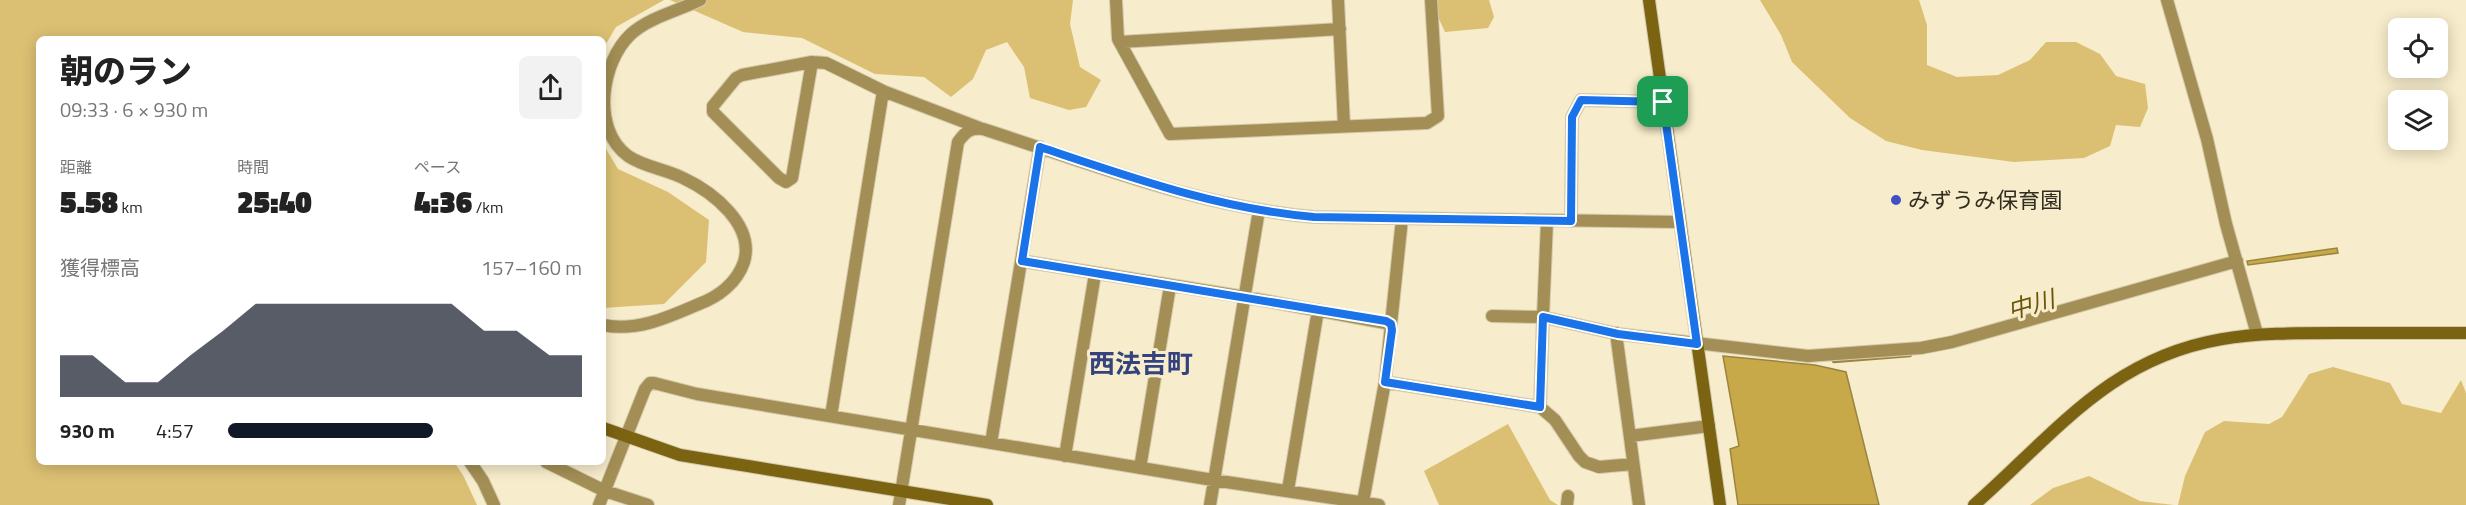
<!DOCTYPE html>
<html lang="ja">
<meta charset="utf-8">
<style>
body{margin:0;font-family:"Titillium Web","Noto Sans JP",sans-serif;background:#f2f2f2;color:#222;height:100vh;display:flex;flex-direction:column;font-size:22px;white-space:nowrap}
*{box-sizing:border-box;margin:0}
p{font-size:20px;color:#767676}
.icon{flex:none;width:33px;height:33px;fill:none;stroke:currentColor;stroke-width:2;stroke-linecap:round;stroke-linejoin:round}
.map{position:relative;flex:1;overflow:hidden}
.panel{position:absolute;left:36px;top:36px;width:570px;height:429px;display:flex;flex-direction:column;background:#fff;border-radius:9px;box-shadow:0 3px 15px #0003}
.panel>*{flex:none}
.tools{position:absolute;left:2388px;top:18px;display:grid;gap:12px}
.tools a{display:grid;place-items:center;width:60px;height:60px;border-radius:9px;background:#fff;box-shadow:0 3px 15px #0003;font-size:30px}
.pin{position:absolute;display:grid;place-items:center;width:51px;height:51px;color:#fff;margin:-26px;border-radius:12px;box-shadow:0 3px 9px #0006}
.round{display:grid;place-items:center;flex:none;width:63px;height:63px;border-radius:9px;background:#f2f2f2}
.head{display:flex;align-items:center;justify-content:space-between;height:102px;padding:0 24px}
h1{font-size:33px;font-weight:800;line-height:45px}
.stats{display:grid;grid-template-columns:repeat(3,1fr);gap:9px;height:102px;padding:6px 24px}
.stats div{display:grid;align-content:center}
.stats b{font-size:30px;font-weight:800}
.stats small{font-size:16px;font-weight:400}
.stats p{font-size:16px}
.chart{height:168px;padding:12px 24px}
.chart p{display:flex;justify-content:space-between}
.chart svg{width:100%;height:108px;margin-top:6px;fill:#111827;opacity:.7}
ul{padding:0 24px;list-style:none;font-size:20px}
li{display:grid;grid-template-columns:96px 72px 1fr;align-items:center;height:45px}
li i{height:15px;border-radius:8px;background:#111827}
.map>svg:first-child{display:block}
</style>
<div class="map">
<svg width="2466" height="505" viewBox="0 0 2466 505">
<rect width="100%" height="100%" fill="#f7eccb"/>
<path fill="#dbc073" d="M0,0H664L616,27L603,49V39H39V462H454L463,475L477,505H0Z
M670,0H1073L1070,24L1080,67L1101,80L1086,107L1069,110L1030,98L1024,67L1007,42L986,50L973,79L951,97L924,77L875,74L802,38L743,32Z
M1437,0H1489L1494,17L1488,28L1445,32L1439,19Z
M1760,0H1919L1927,25V65L1957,77L1998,75L2030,60L2046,42H2076L2100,54L2116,76L2145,84L2148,108L2140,127L2116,125L2110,146L2084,158L2014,162L1922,150L1886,141L1850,118L1792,62L1781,35Z
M603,144L618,169L668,192L709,220L706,262L664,304L603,308Z
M2333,367L2390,383L2402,404L2441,413L2461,380L2466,393V505H2178L2185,476L2205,432L2224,421L2269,424L2282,417L2309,374Z
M1508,424L1550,500L1558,505H1439L1424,471Z
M2089,476L2140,501L2174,505H2030L2053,488Z"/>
<path fill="#c8a94a" stroke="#9b843e" stroke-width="1.5" d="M2337,248L2338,253L2248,265L2247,261Z
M1723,356L1815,365L1846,372L1879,505H1738L1730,449L1739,446Z"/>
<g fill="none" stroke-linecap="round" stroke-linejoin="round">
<path stroke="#9b843e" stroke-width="4.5" d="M1834,361L1910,355"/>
<defs>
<path id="street" d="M1116,0L1118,39L1170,134L1427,123L1438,116L1431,0
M1338,0L1344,126
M2167,0L2207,139L2226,224L2257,334
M1120,42L1340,29
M812,62L792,178L786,182L779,178L713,112V106L736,78L742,75L812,62L826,63L883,91L831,416
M883,91L980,128
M1547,221L1543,317L1618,334L1808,356L1921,348L1952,342L2237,261
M1571,221L1572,117L1581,100L1663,102
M1022,261L1245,297L1391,324L1385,382L1363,502
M1492,316L1543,317L1540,407
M1391,324L1402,219
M603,325C637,332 669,317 699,304C718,297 737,283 744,262C755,225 713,192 683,178C665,169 644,167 628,156C591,129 601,62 631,34C650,17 678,11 700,0
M1616,333L1639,505
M1385,382L1540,407L1555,420L1579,456L1585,462L1599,467L1633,464
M1630,436L1709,426
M991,443L1040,147
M1065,456L1095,274
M470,462L483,481L494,505
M546,462L605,491L648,505
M1140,468L1170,286
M1288,490L1318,310
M599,505L645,389L650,383H654L697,394L1213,480L1379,505
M899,505L958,142C966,131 970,128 983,129C1092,164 1199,207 1314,217L1680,222
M1210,505L1259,210
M1567,505L1568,496"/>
<path id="secondary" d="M1649,0L1720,505
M603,428L680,455L987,505
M1974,505C2020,465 2061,418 2111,384C2188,332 2254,333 2343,333C2384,333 2425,333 2466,333"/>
</defs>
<use href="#street" stroke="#d4caac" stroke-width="14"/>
<use href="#secondary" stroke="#d4caac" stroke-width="14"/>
<use href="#street" stroke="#a38f55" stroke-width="12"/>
<use href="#secondary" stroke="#7b6312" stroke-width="12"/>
</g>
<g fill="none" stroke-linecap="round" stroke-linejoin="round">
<defs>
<path id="route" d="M1581,100L1663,102L1697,344L1618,334L1543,317L1540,407L1385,382L1392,330L1391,324L1386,321L1022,261L1040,147C1130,177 1219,209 1314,217L1571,221L1572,117Z"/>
</defs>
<use href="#route" stroke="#fff" stroke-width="12"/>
<use href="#route" stroke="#1a73e8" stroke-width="8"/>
</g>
<circle fill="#3e52c5" stroke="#f7eccb" stroke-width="2" cx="1896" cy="200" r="6"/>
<g text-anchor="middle" stroke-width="6" stroke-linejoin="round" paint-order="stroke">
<g font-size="22" fill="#322d21" stroke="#f7eccb" text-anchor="start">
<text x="1908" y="208">みずうみ保育園</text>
</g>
<g font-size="24" font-style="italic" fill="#695408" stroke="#f7eccb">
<text transform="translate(2031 305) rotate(-16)" y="8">中川</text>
</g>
<g font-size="26" font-weight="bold" fill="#34437d" stroke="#f7eccb">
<text x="1141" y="373">西法吉町</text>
</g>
</g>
</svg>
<div class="tools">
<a><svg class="icon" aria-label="locate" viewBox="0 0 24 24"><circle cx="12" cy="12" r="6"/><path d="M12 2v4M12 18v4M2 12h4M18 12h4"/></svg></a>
<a><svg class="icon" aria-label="layers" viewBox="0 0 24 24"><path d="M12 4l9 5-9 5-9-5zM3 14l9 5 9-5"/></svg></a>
</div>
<div class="pin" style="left:1663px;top:102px;background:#1e9e55"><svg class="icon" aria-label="arrive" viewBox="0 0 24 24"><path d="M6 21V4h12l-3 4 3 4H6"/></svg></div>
<section class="panel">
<div class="head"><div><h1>朝のラン</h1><p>09:33 · 6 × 930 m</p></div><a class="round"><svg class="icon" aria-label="share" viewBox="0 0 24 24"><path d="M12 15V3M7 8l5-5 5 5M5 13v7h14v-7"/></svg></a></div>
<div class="stats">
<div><p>距離</p><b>5.58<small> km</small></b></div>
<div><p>時間</p><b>25:40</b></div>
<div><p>ペース</p><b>4:36<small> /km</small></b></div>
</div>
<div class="chart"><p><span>獲得標高</span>157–160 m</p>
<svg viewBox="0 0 160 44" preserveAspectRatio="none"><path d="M0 44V27L10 27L20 38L30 38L40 27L50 17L60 6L70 6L80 6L90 6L100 6L110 6L120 6L130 17L140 17L150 27L160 27V44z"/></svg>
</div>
<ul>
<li><b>930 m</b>4:57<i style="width:58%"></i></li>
</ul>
</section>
</div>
